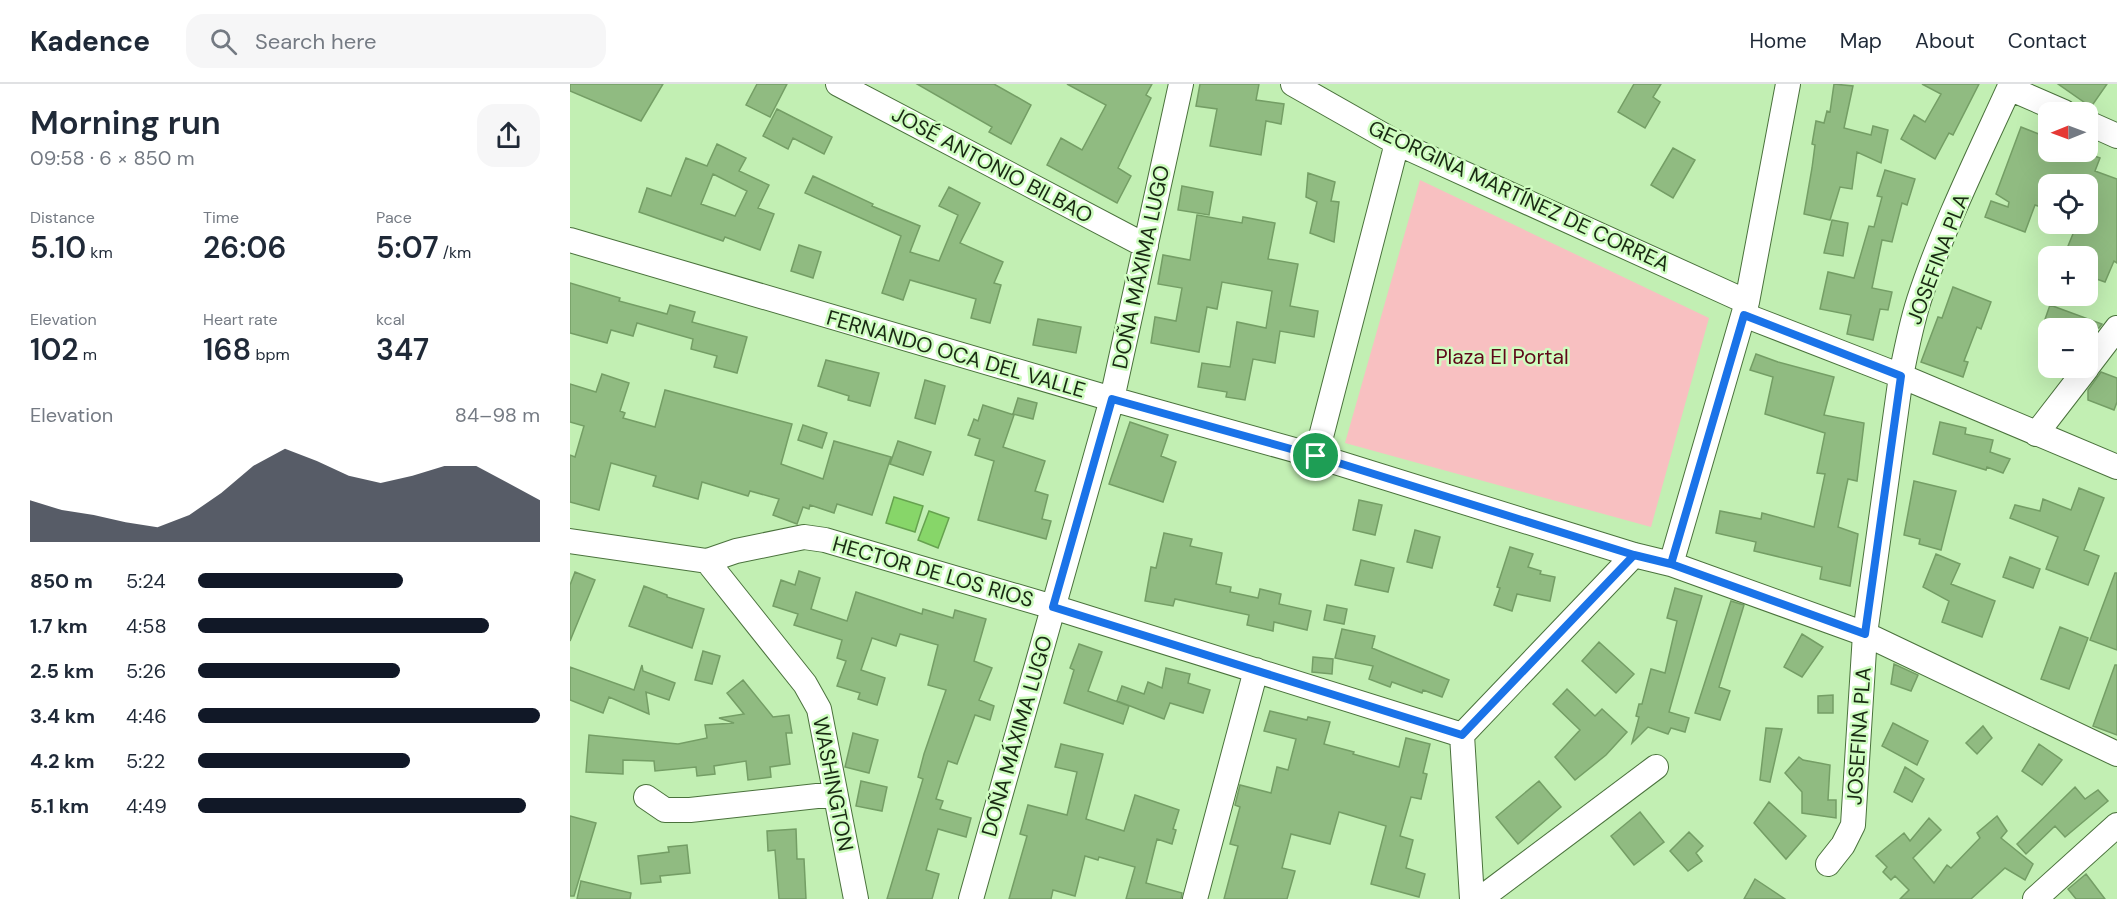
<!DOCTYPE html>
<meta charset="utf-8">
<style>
body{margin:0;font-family:"DM Sans",sans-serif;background:#f6f6f7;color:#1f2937;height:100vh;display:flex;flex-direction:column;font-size:22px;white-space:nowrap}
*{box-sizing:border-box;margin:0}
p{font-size:20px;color:#747a83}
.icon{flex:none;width:33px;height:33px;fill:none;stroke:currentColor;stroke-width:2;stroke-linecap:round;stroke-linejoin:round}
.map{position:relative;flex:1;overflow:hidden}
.side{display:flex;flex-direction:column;background:#fff;width:570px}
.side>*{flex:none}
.needle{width:39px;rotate:269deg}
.buttons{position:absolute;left:1468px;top:18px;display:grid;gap:12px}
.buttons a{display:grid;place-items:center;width:60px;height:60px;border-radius:12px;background:#fff;box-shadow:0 6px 24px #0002;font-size:30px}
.pin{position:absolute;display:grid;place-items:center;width:51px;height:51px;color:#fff;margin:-26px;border:3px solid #fff;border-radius:50%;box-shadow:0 2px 6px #0007}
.round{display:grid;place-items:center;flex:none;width:63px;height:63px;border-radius:18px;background:#f6f6f7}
.head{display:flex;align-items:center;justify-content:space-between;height:102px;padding:0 30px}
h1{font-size:33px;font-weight:600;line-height:45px}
.figures{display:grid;grid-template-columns:repeat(3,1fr);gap:9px;height:102px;padding:6px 30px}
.figures div{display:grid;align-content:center}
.figures b{font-size:30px;font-weight:600}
.figures small{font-size:16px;font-weight:400}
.figures p{font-size:16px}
.chart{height:168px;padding:12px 30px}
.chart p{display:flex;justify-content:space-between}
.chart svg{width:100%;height:108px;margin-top:6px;fill:#111827;opacity:.7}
ul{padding:0 30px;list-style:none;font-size:20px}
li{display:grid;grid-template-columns:96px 72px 1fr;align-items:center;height:45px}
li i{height:15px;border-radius:8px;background:#111827}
header{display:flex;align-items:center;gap:36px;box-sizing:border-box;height:84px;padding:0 30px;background:#fff;border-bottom:2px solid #e0e1e3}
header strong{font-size:28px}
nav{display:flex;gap:33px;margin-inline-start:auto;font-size:21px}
.search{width:420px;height:54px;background:#f6f6f7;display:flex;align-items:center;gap:15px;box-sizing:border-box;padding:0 21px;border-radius:18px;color:#747a83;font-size:22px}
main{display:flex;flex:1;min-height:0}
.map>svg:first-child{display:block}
</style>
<header>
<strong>Kadence</strong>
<div class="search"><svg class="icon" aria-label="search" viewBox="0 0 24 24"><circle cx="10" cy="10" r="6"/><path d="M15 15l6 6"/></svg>Search here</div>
<nav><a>Home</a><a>Map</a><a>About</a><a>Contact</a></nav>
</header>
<main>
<section class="side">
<div class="head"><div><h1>Morning run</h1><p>09:58 · 6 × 850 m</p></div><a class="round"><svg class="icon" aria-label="share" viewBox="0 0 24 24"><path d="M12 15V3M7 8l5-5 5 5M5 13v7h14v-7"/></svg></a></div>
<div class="figures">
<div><p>Distance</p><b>5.10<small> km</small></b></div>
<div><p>Time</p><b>26:06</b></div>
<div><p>Pace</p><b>5:07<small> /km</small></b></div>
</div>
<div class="figures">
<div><p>Elevation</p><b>102<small> m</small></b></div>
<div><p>Heart rate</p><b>168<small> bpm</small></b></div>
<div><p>kcal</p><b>347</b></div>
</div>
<div class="chart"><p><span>Elevation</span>84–98 m</p>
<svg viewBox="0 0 160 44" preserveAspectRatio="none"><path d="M0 44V27L10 31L20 33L30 36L40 38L50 33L60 24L70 13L80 6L90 11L100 17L110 20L120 17L130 13L140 13L150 20L160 27V44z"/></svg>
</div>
<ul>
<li><b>850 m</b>5:24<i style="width:60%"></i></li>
<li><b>1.7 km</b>4:58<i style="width:85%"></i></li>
<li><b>2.5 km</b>5:26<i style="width:59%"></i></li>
<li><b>3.4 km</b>4:46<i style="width:100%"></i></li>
<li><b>4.2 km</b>5:22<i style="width:62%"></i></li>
<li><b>5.1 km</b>4:49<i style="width:96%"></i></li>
</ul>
</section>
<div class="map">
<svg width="1547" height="815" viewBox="0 0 1547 815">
<rect width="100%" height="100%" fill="#c2efb3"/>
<path fill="#f8c0c1" d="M850,96L1139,234L1081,443L775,359Z"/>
<path fill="#87d669" stroke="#66a24f" stroke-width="1.5" d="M324,413L353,422L345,448L316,439Z
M359,427L379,434L368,464L348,456Z"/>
<path fill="#90bb81" stroke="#749e65" stroke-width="1.5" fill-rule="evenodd" d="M0,0H93L71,37L0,7Z
M187,0H217L200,33L176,21Z
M347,0H424L461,21L441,60L419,48L422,43Z
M497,0H582L576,11L581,14L548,84L561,92L547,119L477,81L491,54L512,66L536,21Z
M630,0H689L686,16L714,20L711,40L696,37L691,71L640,62L647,25L626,22Z
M1064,0H1091L1083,13L1090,18L1075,44L1048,28Z
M1264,0L1283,2L1274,44L1301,51L1303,42L1318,46L1311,79L1287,68L1282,105L1270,103L1260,136L1234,130L1242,84L1245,61L1242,60L1246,37L1254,39L1257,27L1260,28Z
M1352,0H1409L1383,51L1379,49L1365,75L1331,55L1344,31L1355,38L1371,10Z
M1488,0H1537L1521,23Z
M207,25L262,53L254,70L223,54L218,65L193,52Z
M1451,43L1479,54V68H1514L1530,74L1525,87L1547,95V179L1544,177L1535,198L1518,192V172H1514L1516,168L1498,162L1507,140H1518V100H1479V126L1465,121L1455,148L1415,133L1421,117L1438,123L1439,118L1426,110Z
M147,60L176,74L169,87L199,101L188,124L204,130L190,166L155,153L153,157L69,128L77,104L101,112L116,74L137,82ZM143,90L177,107L165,132L131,120Z
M1103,64L1125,76L1103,114L1081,101Z
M1315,86L1345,95L1337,121L1332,119L1322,158L1312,156L1302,204L1322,208L1318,226L1310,225L1303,256L1277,250L1281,231L1250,225L1258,188L1284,194L1299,142L1304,143L1312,113L1307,112Z
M738,89L765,98L761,117L769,118L764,158L740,149L747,118L736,113Z
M243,92L303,120L302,122L350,142L340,168L369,177L388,131L369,122L379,103L410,119L390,159L433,178L424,199L431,201L420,239L401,234L406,215L340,196L333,216L312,209L331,152L235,109Z
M612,102L643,108L639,131L608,126Z
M627,131L672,139L673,133L705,139L698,175L728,180L720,222L748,227L744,253L710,247L705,279L683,275L675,316L656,313L657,308L628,303L632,279L660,283L667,238L696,244L702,207L652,198L647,225L637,223L629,268L581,259L585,233L606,237L612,204L588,200L593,171L620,176Z
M1262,136L1278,139L1273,172L1254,169Z
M229,161L251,168L243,194L221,187Z
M0,199L50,214L49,217L97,230L100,221L125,228L122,238L177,253L167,289L144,283L147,272L121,265L123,255L67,239L63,252L41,246L37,259L0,249Z
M1383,203L1421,218L1411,245L1407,243L1394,277L1398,278L1393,293L1351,278L1368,233L1372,234Z
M1480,221L1532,240L1529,244H1482L1473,241Z
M468,235L511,243L506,269L463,261Z
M1186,270L1208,278L1264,293L1254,331L1294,339L1287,397L1278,395L1268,443L1288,450L1280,502L1250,495L1252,483L1184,467L1186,458L1146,449L1150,427L1191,435L1192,429L1244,443L1255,390L1247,389L1255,349L1195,330L1203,293L1180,286Z
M256,276L309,289L300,322L278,316L279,312L248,302Z
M1531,288L1547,294V318L1544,326L1518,316V306Z
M32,290L59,299L50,327L55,329L53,334L85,343L95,306L222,340L211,380L253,395L264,357L321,373L302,431L267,420L264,429L240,421L239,425L233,423L227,440L203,431L209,415L180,407L178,412L132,398L128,415L83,402L86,392L41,379L29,426L0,418V371L5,373L14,342L0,338V300L26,308Z
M355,296L375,302L365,340L345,334Z
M448,314L467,319L463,335L443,330Z
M413,321L444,331L433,363L475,377L465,407L478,411L472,435L481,437L476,455L408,436L424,377L405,371L410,355L398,351L404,335L408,337Z
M560,338L598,351L591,372L606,378L593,418L539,400Z
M1370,338L1396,344L1395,350L1423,356L1420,368L1440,375L1433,389L1417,383L1416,386L1363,370Z
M233,341L257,349L252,364L228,356Z
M328,357L361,368L353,391L320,380Z
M1344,397L1386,407L1371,466L1349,460L1350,455L1334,451Z
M1509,404L1534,414L1514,466L1529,472L1518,501L1476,485L1488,453L1440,434L1445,421L1470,427L1473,415L1501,426Z
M789,416L812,421L805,451L783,446Z
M845,446L870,453L862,484L837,478Z
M594,449L622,455L620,462L652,469L646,500L661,503L660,508L688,514L690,505L711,510L709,520L741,527L737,546L704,538L703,547L677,541L679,531L605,515L603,522L575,517L581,483L586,484Z
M940,463L963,470L958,483L971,487L970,490L985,493L980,517L947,510L942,527L924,521L930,504L927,503Z
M1366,470L1390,480L1381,500L1425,517L1412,553L1372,538L1379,517L1353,503Z
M1440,473L1470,485L1463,504L1433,493Z
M791,476L824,484L818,508L785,501Z
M229,487L250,494L241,525L277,537L286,508L352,530L353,525L383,534L385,526L416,535L404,577L422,584L409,616L424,622L420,636L405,631L387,680L378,677L366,715L373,717L370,725L401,734L396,753L368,745L356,786L369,790L362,815H317L353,695L348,693L354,670L376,606L358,601L368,561L330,550L326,562L302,554L291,586L315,594L307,621L288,615L290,609L267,602L276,577L267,574L272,556L224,541L228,530L203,522L211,496L225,501Z
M5,488L25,496L0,557V501Z
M1545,489H1547V566L1520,556Z
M74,502L97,511V513L134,525L122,564L59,542Z
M1105,504L1132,512L1099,628L1119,634L1115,648L1101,644L1098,650L1078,643L1062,659L1069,633L1066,632L1069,620H1072L1081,585L1095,589L1107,537L1097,534Z
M1161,517L1174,521L1149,603L1160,607L1150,636L1125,629Z
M757,521L777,525L774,540L754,536Z
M1490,543L1518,554L1499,605L1471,595Z
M772,545L805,552L802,564L879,596L872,613L853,606L852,609L822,598L820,603L799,595L803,582L765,574Z
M1232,550L1253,563L1232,593L1214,583Z
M1029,558L1064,590L1046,609L1012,577Z
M509,560L532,568L518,607L559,622L553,640L494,619L504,586L500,584Z
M133,567L150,572L142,600L125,596Z
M743,573L763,575L762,590L742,588Z
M1324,580L1348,591L1341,607L1321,600Z
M72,581L73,587L105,599L99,616L76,608L79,630L39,613L33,629L0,616V583L64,606Z
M1545,581H1547V651L1523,642Z
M596,584L620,590L618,599L640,606L633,629L600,619L594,635L547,617L552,602L574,610L578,598L592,604Z
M173,596L203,633L219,631L222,649H216L220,680L200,683L201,693L178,696L176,677L144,682L145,690L127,692L126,683L85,687L84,677L53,676V690L16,688L19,651L108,660L137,654L135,641L164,639L149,634L174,630L157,609Z
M997,605L1025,632L1032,625L1057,648L1036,671L1005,696L985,673L1010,646L983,620Z
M1263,611V629H1248V612Z
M700,627L737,636L738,633L760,638L754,660L784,668L783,670L829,683L836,654L860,660L853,689L857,690L851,715L841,713L830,752L843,756L836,784L855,790L849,813L801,800L816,742L769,728L760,760L721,750L712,784L725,787L717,815H654L668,762L660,760L670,723L665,721L670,701L701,709L707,683L718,686L726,655L694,647Z
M1323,639L1358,657L1347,681L1312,662Z
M1413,642L1422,654L1407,670L1396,659Z
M1196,644L1212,645L1200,698L1190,696Z
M283,649L308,656L299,689L275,683Z
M491,660L533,670L516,735L554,747L565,711L609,726L603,745L606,746L602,760L587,755L576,799L612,809L611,815H556L565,783L529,773L528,776L515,772L505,812L483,806L481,815H439L457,752L450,750L458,721L497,731L507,688L485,683Z
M1469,660L1492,676L1472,701L1452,687Z
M1229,673L1233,676L1260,681L1258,716H1266V734L1232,729V708L1215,689Z
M1335,683L1354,695L1342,718L1324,708Z
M291,697L317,703L312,727L286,722Z
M969,697L991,723L948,760L926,733Z
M1505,703L1515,715L1528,706L1538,717L1495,753L1485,742L1456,770L1447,760Z
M1199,718L1236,752L1216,775L1184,739Z
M1070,728L1094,758L1064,781L1041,752Z
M0,732L26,739L4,812H0Z
M1427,732L1437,747L1431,754L1463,780L1455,796L1435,784L1401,815H1330L1339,806L1325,792L1321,796L1313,788L1317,783L1306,772L1334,749L1340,757L1359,734L1371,746L1343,774L1364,799L1377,781L1381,784L1410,754L1407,749Z
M226,745L227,775H234L236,815H209L205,766L198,767L197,747Z
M1119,748L1133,762L1126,769L1132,777L1118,787L1100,767Z
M117,761L120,789L90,792L91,798L71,800L68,772L99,768L98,763Z
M1516,790L1535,815H1506L1498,805Z
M1185,795L1215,815H1174Z
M11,797L61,809L60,815H7Z"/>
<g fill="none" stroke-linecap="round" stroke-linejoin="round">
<defs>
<path id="minor" d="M268,0L576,162
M723,0L827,59L1177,218
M1439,4L1494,28
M1518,39L1547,52
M0,156L542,315L746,372L1064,471L1101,480L1295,550L1547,670
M1174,231L1331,292L1547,383
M1518,282L1547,244
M1466,350L1517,284
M746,372L827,59
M0,457L137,477L166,467L234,453L255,456L483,523L892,651
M137,477L235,600L249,625L286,815
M1101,480L1177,218L1218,0
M76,713L95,726H120L265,710
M1258,780L1273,761L1283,741L1295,550L1331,292C1336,267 1341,241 1349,216C1372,145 1410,68 1441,0
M401,815L542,315L611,0
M625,815L686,586
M902,815L892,651L1064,471
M910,815L1086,683
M1465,815L1547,741"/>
</defs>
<use href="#minor" stroke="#4a723c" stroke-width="26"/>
<use href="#minor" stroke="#fff" stroke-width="24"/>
</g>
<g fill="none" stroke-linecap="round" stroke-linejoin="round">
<defs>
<path id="route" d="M746,372L542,315L483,523L892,651L1064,471L1101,480L1174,231L1331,292L1295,550L1101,480L1064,471L746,372"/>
</defs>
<use href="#route" stroke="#fff" stroke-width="12"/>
<use href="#route" stroke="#1a73e8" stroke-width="8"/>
</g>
<g text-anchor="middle" stroke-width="5" stroke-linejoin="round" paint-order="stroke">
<g font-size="21" fill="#192a13" stroke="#cffdc0">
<text transform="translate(422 81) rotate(28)" y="7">JOSÉ ANTONIO BILBAO</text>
<text transform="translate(949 112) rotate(25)" y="7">GEORGINA MARTÍNEZ DE CORREA</text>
<text transform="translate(1368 175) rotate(-69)" y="7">JOSEFINA PLA</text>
<text transform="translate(571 183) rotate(-78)" y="7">DOÑA MÁXIMA LUGO</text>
<text transform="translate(386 270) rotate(16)" y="7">FERNANDO OCA DEL VALLE</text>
<text transform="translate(363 488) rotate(16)" y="7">HECTOR DE LOS RIOS</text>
<text transform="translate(447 652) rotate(-74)" y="7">DOÑA MÁXIMA LUGO</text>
<text transform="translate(1289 652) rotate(-86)" y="7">JOSEFINA PLA</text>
<text transform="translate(263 700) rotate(79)" y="7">WASHINGTON</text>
</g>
<g font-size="21" fill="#5e0719" stroke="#cffdc0">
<text x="932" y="280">Plaza El Portal</text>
</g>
</g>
</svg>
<div class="buttons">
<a><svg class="needle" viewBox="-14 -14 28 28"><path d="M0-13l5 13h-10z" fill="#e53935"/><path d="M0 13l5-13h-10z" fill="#747a83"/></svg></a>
<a><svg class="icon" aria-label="locate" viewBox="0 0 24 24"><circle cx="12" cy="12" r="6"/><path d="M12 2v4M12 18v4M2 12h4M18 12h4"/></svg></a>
<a>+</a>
<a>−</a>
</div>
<div class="pin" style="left:746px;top:372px;background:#1e9e55"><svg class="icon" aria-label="arrive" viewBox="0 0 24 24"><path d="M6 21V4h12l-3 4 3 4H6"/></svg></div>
</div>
</main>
